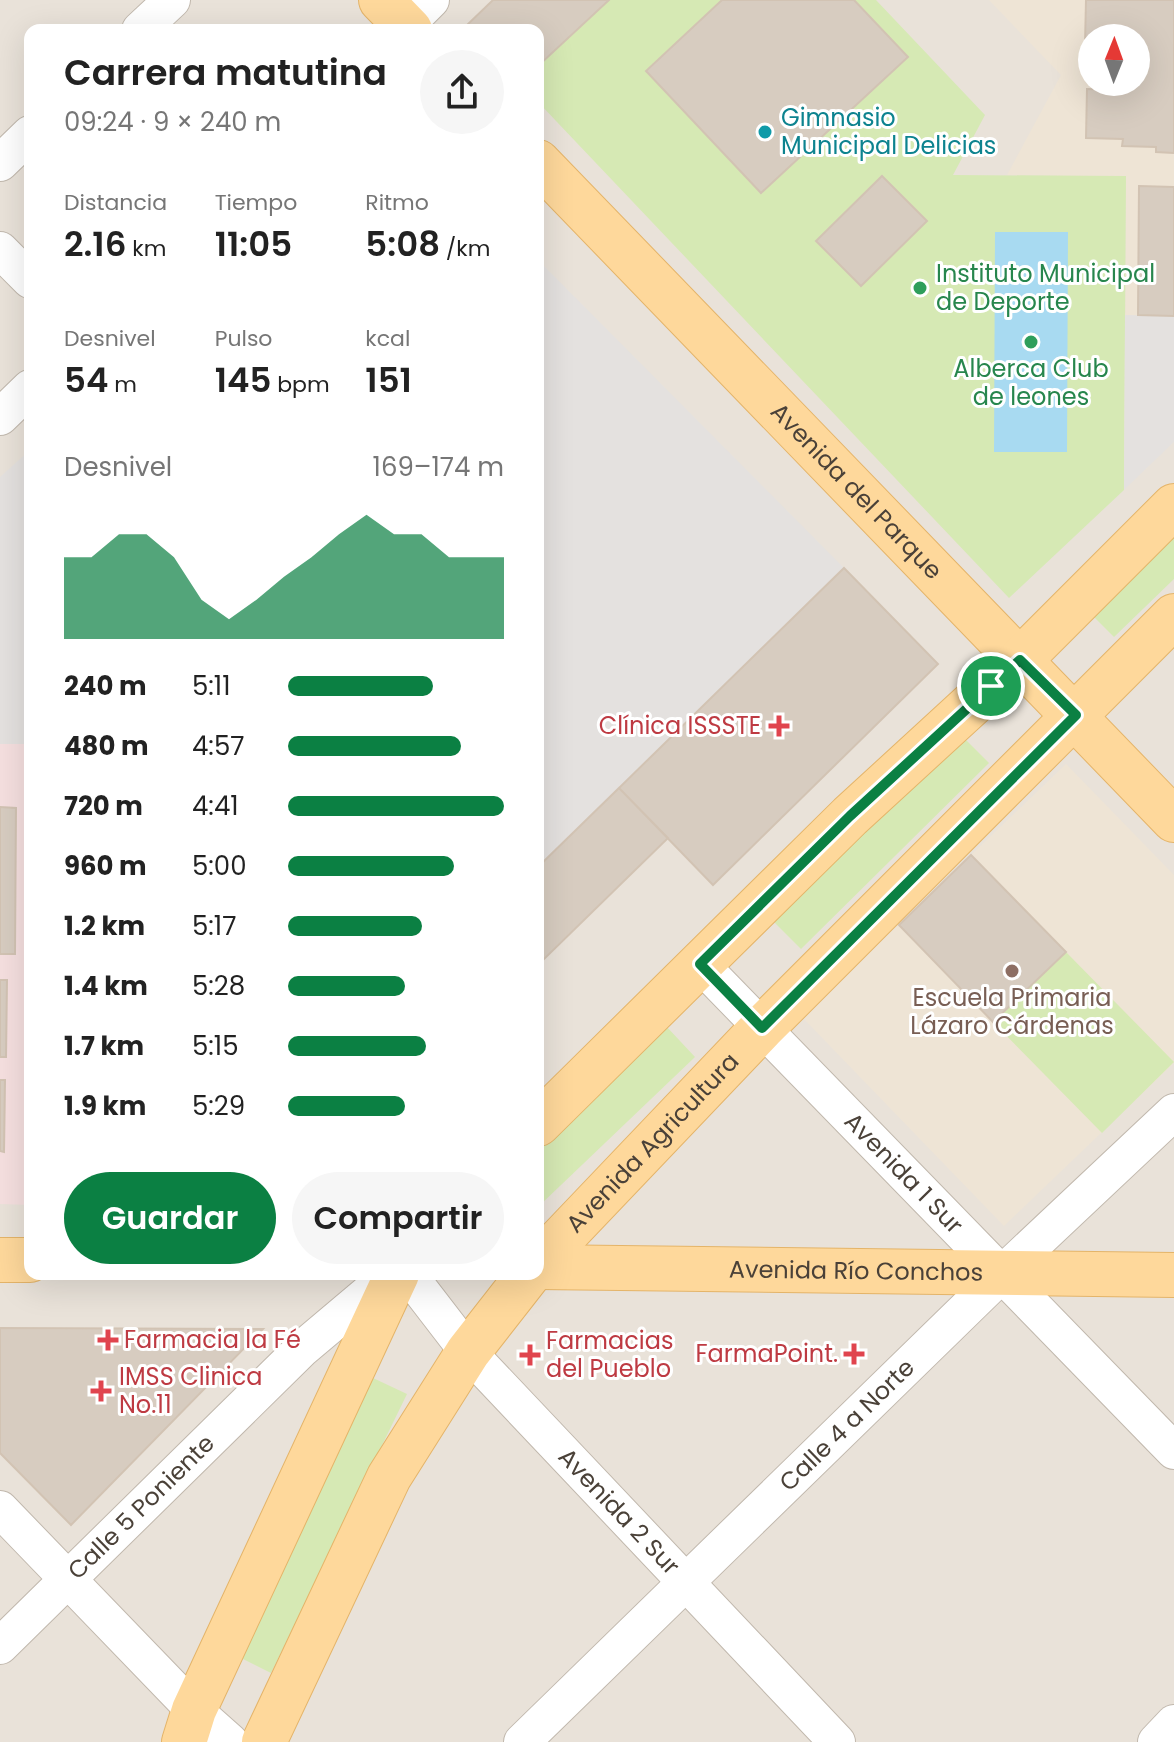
<!DOCTYPE html>
<html lang="es">
<meta charset="utf-8">
<style>
body{margin:0;font-family:Poppins,sans-serif;background:#f6f6f6;color:#222;height:100vh;display:flex;flex-direction:column;font-size:30px;white-space:nowrap}
*{box-sizing:border-box;margin:0}
p{font-size:26px;color:#767676}
.icon{flex:none;width:44px;height:44px;fill:none;stroke:currentColor;stroke-width:2;stroke-linecap:round;stroke-linejoin:round}
.map{position:relative;flex:1;overflow:hidden}
.panel{position:absolute;left:24px;top:24px;width:520px;height:1256px;display:flex;flex-direction:column;background:#fff;border-radius:16px;box-shadow:0 8px 32px #0002}
.panel>*{flex:none}
.needle{width:52px;rotate:1deg}
.fabs{position:absolute;left:1078px;top:24px;display:grid;gap:16px}
.fabs a{display:grid;place-items:center;width:72px;height:72px;border-radius:50%;background:#fff;box-shadow:0 8px 32px #0002;font-size:40px}
.pin{position:absolute;display:grid;place-items:center;width:68px;height:68px;color:#fff;margin:-34px;border:4px solid #fff;border-radius:50%;box-shadow:0 2px 8px #0007}
.round{display:grid;place-items:center;flex:none;width:84px;height:84px;border-radius:42px;background:#f6f6f6}
.headline{display:flex;align-items:center;justify-content:space-between;height:136px;padding:0 40px}
h1{font-size:36px;font-weight:600;line-height:60px}
.metrics{display:grid;grid-template-columns:repeat(3,1fr);gap:12px;height:136px;padding:8px 40px}
.metrics div{display:grid;align-content:center}
.metrics b{font-size:34px;font-weight:600}
.metrics small{font-size:22px;font-weight:400}
.metrics p{font-size:22px}
.chart{height:224px;padding:16px 40px}
.chart p{display:flex;justify-content:space-between}
.chart svg{width:100%;height:144px;margin-top:8px;fill:#0b8043;opacity:.7}
.button{display:flex;gap:16px;margin-top:auto;padding:16px 40px}
.button a{flex:1;height:92px;border-radius:48px;background:#0b8043;color:#fff;font-size:32px;font-weight:600;line-height:92px;text-align:center}
.button a+a{background:#f6f6f6;color:#222}
ul{padding:0 40px;list-style:none;font-size:26px}
li{display:grid;grid-template-columns:128px 96px 1fr;align-items:center;height:60px}
li i{height:20px;border-radius:10px;background:#0b8043}
.map>svg:first-child{display:block}
</style>
<div class="map">
<svg width="1174" height="1742" viewBox="0 0 1174 1742">
<rect width="100%" height="100%" fill="#f5f1eb"/>
<path fill="#e9e2d9" fill-rule="evenodd" d="M0,0H1174V1742H0ZM30,30H538V1274H30ZM1092,38H1136V82H1092Z"/>
<path fill="#eee4d5" fill-rule="evenodd" d="M989,0H1174V442L1124,490L1126,177L1007,175L1061,75ZM1092,38H1136V82H1092Z
M1066,764L1174,875V1063L1004,1226L802,1017Z"/>
<path fill="#f5dfdf" d="M0,617L30,648V1205L0,1204Z"/>
<path fill="#d6e9b4" d="M493,0H876L985,115L953,175L1126,176L1124,490L1009,598L538,102V30H470L466,26Z
M1174,532V579L1114,637L1091,614Z
M960,734L989,763L801,949L772,920Z
M1066,952L1174,1062L1102,1133L993,1022Z
M666,1026L695,1057L538,1207V1149Z
M373,1378L407,1394L271,1673L237,1656Z"/>
<path fill="#e4e1df" d="M538,260L844,568L538,867Z
M1125,315L1174,316V442L1124,490Z
M30,450V744H0V477Z"/>
<path fill="#a8daf1" d="M995,232H1068L1067,452H994Z"/>
<path fill="#d7ccc0" stroke="#d2c3b3" stroke-width="2" d="M493,0H609L538,66V30H470L466,26Z
M722,0H854L908,57L761,193L646,71Z
M1086,0H1174V153L1156,152V147L1122,146L1123,139L1086,138L1087,89L1128,90V82H1136V38H1092V46H1085Z
M882,176L927,221L861,286L816,241Z
M1139,186L1174,187V316L1138,315Z
M844,568L938,664L713,885L619,788Z
M619,788L668,838L538,965V867Z
M0,807L16,808L15,954H0Z
M971,855L1066,952L993,1022L899,925Z
M0,980H7L6,1057H0Z
M29,1077H30V1205H27Z
M0,1080H5L4,1152L0,1151Z
M0,1328L263,1329L71,1525L0,1453Z"/>
<g fill="none" stroke-linecap="round" stroke-linejoin="round">
<defs>
<g id="minor">
<path d="M140,30L172,0"/>
<path d="M401,30L431,0"/>
<path d="M0,163L30,134"/>
<path d="M0,250L30,280"/>
<path d="M0,417L30,388"/>
<path id="s1" d="M700,964L1174,1451"/>
<path id="s2" d="M408,1274L468,1352L837,1742"/>
<path d="M0,1509L194,1710L230,1742"/>
<path id="s3" d="M0,1646L302,1349L391,1274"/>
<path id="s4" d="M522,1742L1004,1272L1174,1112"/>
<path d="M1156,1742L1174,1723"/>
</g>
<g id="major">
<path d="M381,0L410,30"/>
<path id="s5" d="M538,162L1174,820"/>
<path d="M538,1124L850,816L1020,660L1174,506"/>
<path d="M0,1260H30"/>
<path id="s6" d="M538,1263L762,1028L1174,616"/>
<path id="s7" d="M538,1267L1174,1275"/>
<path d="M184,1742L194,1710L397,1274"/>
<path d="M264,1742L389,1477L468,1352L529,1274"/>
</g>
</defs>
<use href="#minor" stroke="#c1b8ad" stroke-width="38"/>
<use href="#major" stroke="#e4b469" stroke-width="46"/>
<use href="#minor" stroke="#fff" stroke-width="36"/>
<use href="#major" stroke="#fed89b" stroke-width="44"/>
</g>
<g fill="none" stroke-linecap="round" stroke-linejoin="round">
<defs>
<path id="route" d="M1020,660L1076,715L762,1028L700,964L850,816Z"/>
</defs>
<use href="#route" stroke="#fff" stroke-width="16"/>
<use href="#route" stroke="#0b8043" stroke-width="10"/>
</g>
<circle fill="#0f9aa8" stroke="#fff" stroke-width="3" cx="765" cy="132" r="8"/>
<g fill="#2e9e5b" stroke="#fff" stroke-width="3">
<circle cx="920" cy="288" r="8"/>
<circle cx="1031" cy="342" r="8"/>
</g>
<g fill="#e0444e" stroke="#fff" stroke-width="3">
<path d="M775 714h8v8h8v8h-8v8h-8v-8h-8v-8h8z"/>
<path d="M104 1328h8v8h8v8h-8v8h-8v-8h-8v-8h8z"/>
<path d="M850 1342h8v8h8v8h-8v8h-8v-8h-8v-8h8z"/>
<path d="M526 1343h8v8h8v8h-8v8h-8v-8h-8v-8h8z"/>
<path d="M97 1379h8v8h8v8h-8v8h-8v-8h-8v-8h8z"/>
</g>
<circle fill="#8d6e63" stroke="#fff" stroke-width="3" cx="1012" cy="971" r="8"/>
<g text-anchor="middle" stroke-width="6" stroke-linejoin="round" paint-order="stroke">
<g font-size="24" fill="#0d838f" stroke="#fff" text-anchor="start">
<text x="781" y="126">Gimnasio<tspan x="781" dy="28">Municipal Delicias</tspan></text>
</g>
<g font-size="24" fill="#27864d" stroke="#fff" text-anchor="start">
<text x="936" y="282">Instituto Municipal<tspan x="936" dy="28">de Deporte</tspan></text>
<text x="1031" y="377" text-anchor="middle">Alberca Club<tspan x="1031" dy="28">de leones</tspan></text>
</g>
<g font-size="24" fill="#4a4138" stroke="#fff">
<text dy="8" stroke="none"><textPath href="#s5" startOffset="458">Avenida del Parque</textPath></text>
<text dy="8" stroke="none"><textPath href="#s6" startOffset="166">Avenida Agricultura</textPath></text>
<text dy="8" stroke="none"><textPath href="#s1" startOffset="292">Avenida 1 Sur</textPath></text>
<text dy="8" stroke="none"><textPath href="#s7" startOffset="318">Avenida Río Conchos</textPath></text>
<text dy="8" stroke="none"><textPath href="#s4" startOffset="454">Calle 4 a Norte</textPath></text>
<text dy="8" stroke="none"><textPath href="#s3" startOffset="198">Calle 5 Poniente</textPath></text>
<text dy="8" stroke="none"><textPath href="#s2" startOffset="318">Avenida 2 Sur</textPath></text>
</g>
<g font-size="24" fill="#be3a42" stroke="#fff" text-anchor="start">
<text x="761" y="734" text-anchor="end">Clínica ISSSTE</text>
<text x="124" y="1348">Farmacia la Fé</text>
<text x="546" y="1349">Farmacias<tspan x="546" dy="28">del Pueblo</tspan></text>
<text x="838" y="1362" text-anchor="end">FarmaPoint.</text>
<text x="119" y="1385">IMSS Clinica<tspan x="119" dy="28">No.11</tspan></text>
</g>
<g font-size="24" fill="#785e54" stroke="#fff">
<text x="1012" y="1006">Escuela Primaria<tspan x="1012" dy="28">Lázaro Cárdenas</tspan></text>
</g>
</g>
</svg>
<div class="fabs">
<a><svg class="needle" viewBox="-14 -14 28 28"><path d="M0-13l5 13h-10z" fill="#e53935"/><path d="M0 13l5-13h-10z" fill="#767676"/></svg></a>
</div>
<div class="pin" style="left:991px;top:686px;background:#1e9e55"><svg class="icon" aria-label="arrive" viewBox="0 0 24 24"><path d="M6 21V4h12l-3 4 3 4H6"/></svg></div>
<section class="panel">
<div class="headline"><div><h1>Carrera matutina</h1><p>09:24 · 9 × 240 m</p></div><a class="round"><svg class="icon" aria-label="share" viewBox="0 0 24 24"><path d="M12 15V3M7 8l5-5 5 5M5 13v7h14v-7"/></svg></a></div>
<div class="metrics">
<div><p>Distancia</p><b>2.16<small> km</small></b></div>
<div><p>Tiempo</p><b>11:05</b></div>
<div><p>Ritmo</p><b>5:08<small> /km</small></b></div>
</div>
<div class="metrics">
<div><p>Desnivel</p><b>54<small> m</small></b></div>
<div><p>Pulso</p><b>145<small> bpm</small></b></div>
<div><p>kcal</p><b>151</b></div>
</div>
<div class="chart"><p><span>Desnivel</span>169–174 m</p>
<svg viewBox="0 0 160 44" preserveAspectRatio="none"><path d="M0 44V19L10 19L20 12L30 12L40 19L50 32L60 38L70 32L80 25L90 19L100 12L110 6L120 12L130 12L140 19L150 19L160 19V44z"/></svg>
</div>
<ul>
<li><b>240 m</b>5:11<i style="width:67%"></i></li>
<li><b>480 m</b>4:57<i style="width:80%"></i></li>
<li><b>720 m</b>4:41<i style="width:100%"></i></li>
<li><b>960 m</b>5:00<i style="width:77%"></i></li>
<li><b>1.2 km</b>5:17<i style="width:62%"></i></li>
<li><b>1.4 km</b>5:28<i style="width:54%"></i></li>
<li><b>1.7 km</b>5:15<i style="width:64%"></i></li>
<li><b>1.9 km</b>5:29<i style="width:54%"></i></li>
</ul>
<div class="button"><a>Guardar</a><a>Compartir</a></div>
</section>
</div>
